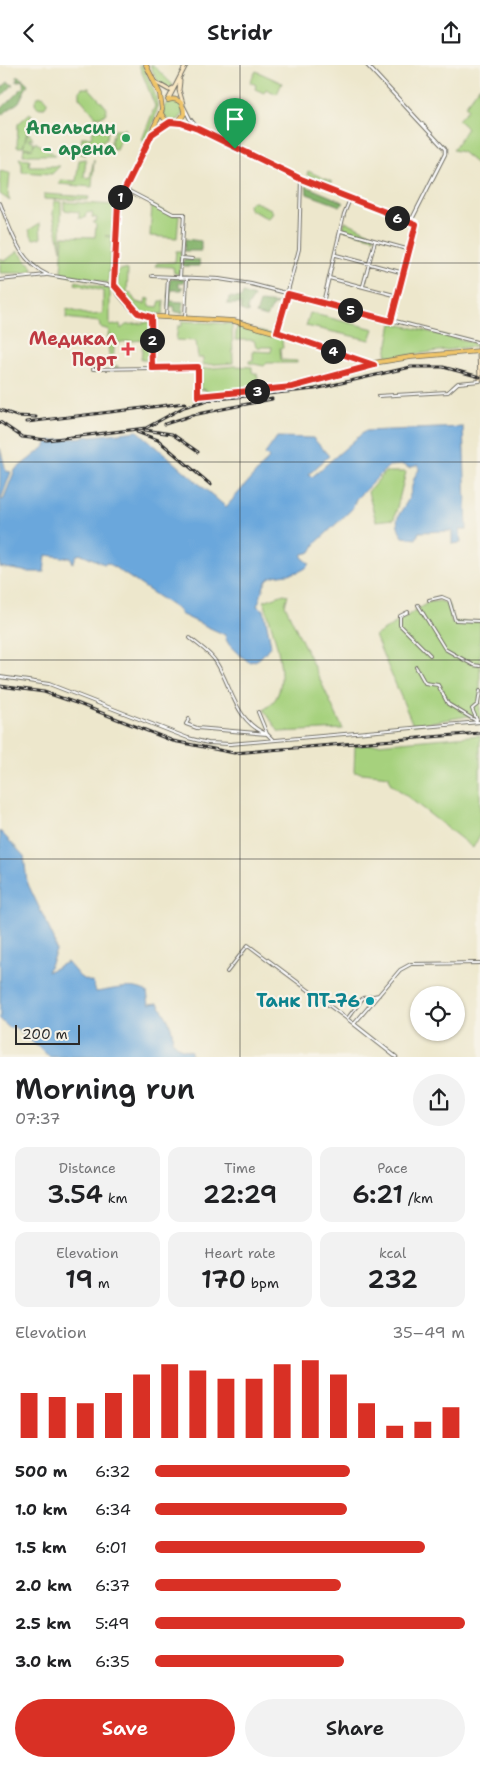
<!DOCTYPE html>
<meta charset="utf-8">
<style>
body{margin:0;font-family:"Shantell Sans",sans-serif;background:#f2f2f2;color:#202124;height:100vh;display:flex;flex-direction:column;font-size:19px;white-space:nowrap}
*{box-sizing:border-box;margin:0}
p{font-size:16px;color:#757577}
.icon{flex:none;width:28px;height:28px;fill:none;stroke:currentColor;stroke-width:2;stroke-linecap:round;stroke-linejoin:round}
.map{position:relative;height:992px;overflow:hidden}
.drawer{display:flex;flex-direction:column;background:#fff;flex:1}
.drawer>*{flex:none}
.buttons{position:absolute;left:410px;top:921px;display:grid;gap:10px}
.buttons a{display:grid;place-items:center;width:55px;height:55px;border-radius:50%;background:#fff;box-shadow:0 1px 4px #0004;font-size:25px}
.scale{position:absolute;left:15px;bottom:12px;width:65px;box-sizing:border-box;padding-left:5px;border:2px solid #2b2b2b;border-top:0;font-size:14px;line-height:18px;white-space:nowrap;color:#2b2b2b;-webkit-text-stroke:4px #f7f3e8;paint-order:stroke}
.pin{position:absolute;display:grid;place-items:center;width:42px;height:42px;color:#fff;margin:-51px -21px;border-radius:50% 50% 50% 0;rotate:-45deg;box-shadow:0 0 5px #0007}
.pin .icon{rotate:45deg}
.km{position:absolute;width:25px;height:25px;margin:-12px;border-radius:50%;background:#222;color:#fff;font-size:14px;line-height:25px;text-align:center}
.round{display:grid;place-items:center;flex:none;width:52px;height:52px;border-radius:26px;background:#f2f2f2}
.summary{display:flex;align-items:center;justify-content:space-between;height:85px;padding:0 15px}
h1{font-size:28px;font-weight:600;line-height:38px}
.figures{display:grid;grid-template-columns:repeat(3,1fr);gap:8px;height:85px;padding:5px 15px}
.figures div{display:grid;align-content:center;border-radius:12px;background:#f2f2f2;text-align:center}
.figures b{font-size:25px;font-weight:600}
.figures small{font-size:14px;font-weight:400}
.figures p{font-size:14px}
.chart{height:140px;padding:10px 15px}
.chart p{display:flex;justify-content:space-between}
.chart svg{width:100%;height:90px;margin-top:5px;stroke:#d93025;stroke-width:6}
.action{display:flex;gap:10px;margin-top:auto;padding:10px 15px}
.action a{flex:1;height:58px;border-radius:30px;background:#d93025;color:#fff;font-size:20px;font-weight:600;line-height:58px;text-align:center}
.action a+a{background:#f2f2f2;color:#202124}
ul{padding:0 15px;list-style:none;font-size:16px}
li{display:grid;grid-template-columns:80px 60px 1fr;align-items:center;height:38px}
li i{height:12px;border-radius:6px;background:#d93025}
header{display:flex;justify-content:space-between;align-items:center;height:65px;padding:0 15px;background:#fff;font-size:22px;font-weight:600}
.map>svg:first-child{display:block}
</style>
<header><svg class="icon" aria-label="back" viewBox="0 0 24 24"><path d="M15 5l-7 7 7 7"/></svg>Stridr<svg class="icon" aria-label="share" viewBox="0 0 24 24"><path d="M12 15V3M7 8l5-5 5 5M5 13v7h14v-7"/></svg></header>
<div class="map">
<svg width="480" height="992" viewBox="0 0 480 992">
<rect width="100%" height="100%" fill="#f7f3e8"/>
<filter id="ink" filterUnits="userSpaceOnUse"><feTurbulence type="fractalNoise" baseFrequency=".02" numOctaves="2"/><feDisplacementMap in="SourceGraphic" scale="10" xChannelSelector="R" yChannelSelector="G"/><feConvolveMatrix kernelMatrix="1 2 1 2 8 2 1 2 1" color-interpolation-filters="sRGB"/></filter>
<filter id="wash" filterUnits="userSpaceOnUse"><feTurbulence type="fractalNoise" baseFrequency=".0096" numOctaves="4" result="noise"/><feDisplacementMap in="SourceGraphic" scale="20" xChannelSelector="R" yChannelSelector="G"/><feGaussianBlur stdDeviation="1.12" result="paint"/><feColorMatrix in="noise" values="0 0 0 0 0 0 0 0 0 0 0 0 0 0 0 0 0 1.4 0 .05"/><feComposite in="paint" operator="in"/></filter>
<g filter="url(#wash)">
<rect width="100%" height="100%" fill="#ede7cc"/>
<path fill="#a6d17d" stroke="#687e54" d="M139,0L143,1C160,41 163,37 145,77L142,75L155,41Z
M150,0H153L173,20L171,23L164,22L157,16Z
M256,6L282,18L277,29L266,24L264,28L255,24L256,20L250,17Z
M480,21V102L462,87L453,85L467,63L458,55L468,44L465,41Z
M82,23H89L106,42V48L103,51L96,52L79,32V26Z
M35 37a6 6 0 1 1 12 0a6 6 0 1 1-12 0Z
M163 46a10 10 0 1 1 20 0a10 10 0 1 1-20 0Z
M30,48L32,50L23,82H17L18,59Z
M94,64L108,65L107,73L101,77H93L91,81L87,80L85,83L86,90L80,89L82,72H91Z
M115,64H126L116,84H112L111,76Z
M28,67L33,74H28L34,77L33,82L35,77L56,90H23L24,83L33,84L23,82Z
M19,93L30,94L29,101H60L52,109L22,107V98Z
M86,94L84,112L90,113L94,94L92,122L59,119L60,115L76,116L79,95Z
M0,106L10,108L8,131L10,136L0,129Z
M308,106L332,117L331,119L307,110Z
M44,129L89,132L88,135L44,134Z
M54,136L61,137V185L53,149Z
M253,136L271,144L273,148L270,152L267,153L249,144L248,140Z
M64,137L115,140L112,171H105L112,172L108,218L61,209L63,171L95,172L96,160L93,157H96L97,153L92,152L93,147L86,148L85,153H79V147L64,145Z
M152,140L171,150H179L177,173L150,171Z
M345,156L374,170V173L343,164Z
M40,158L41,173L33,174L29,165Z
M18,186L34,204L25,208H0V193L5,196Z
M176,186H181L179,209L174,208L173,202L155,201L157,198L175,197Z
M124,204L128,205L127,228H130L136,237L145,239L146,233L150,234L149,241L158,242L160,236H164L163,249H145L140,246L119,223L117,206Z
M76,216L110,224V261L120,259L121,264L126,260L150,257L149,295H141L143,275L121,277L114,282L113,301H118V303H110C110,288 106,279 109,265L100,262L99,257L66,253L67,244L89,250L103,249V226L75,219Z
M310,248L374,264L370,275L306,261Z
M182,256L232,259L233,298L203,300V293H198L196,276L176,275L178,261H182Z
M392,258L472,277L476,281L388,293V290L386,289Z
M237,260L285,273L282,276L283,283H280L281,295L297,296V298H267L264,301L249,298V296L253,295V286L271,287L272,282H256L254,275H235Z
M235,301L252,302V307L257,309L260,324L206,327V325L200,324L202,304Z
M385,407H406L394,454L376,456L368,427Z
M284,529L288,530L285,540L343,664L279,667L264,645C268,641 275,636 277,631C289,607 271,561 264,536Z
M441,536L450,541L451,557H480V655L469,651L413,660L375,571L429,537Z
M480,670V770L473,783L390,718L389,711L354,707L355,681Z"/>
<path fill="#84b36c" stroke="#586f4c" d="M19,11L28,19L19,37L3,49L0,48V45L24,21L22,15L16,17L18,14L16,12Z
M8,17L13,20L0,33V24Z
M306,121L343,137L344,138L340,141L307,129Z
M185,174L201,176V186H184Z
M184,194L199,195L200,201H184L182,199Z
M170,214H184V217L179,218V222H183L182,225H171L170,236L183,237V248L175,247L174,241L168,242Z
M243,228L254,232L247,243L249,248L241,245V239H228L229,232L241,233Z
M260,237L279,239L274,240L267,252L256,249Z"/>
<path fill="#6aa7dc" stroke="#4a6984" d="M463,362L467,465H460L461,478L452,479V466L419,467L416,474L403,472C392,453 399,451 408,435C413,425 411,414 419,405L418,400L409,403L403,400L389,401L356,434L352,444L316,478L311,487L303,489L302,492L310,499C297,514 274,506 267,515C262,522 261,534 257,541L264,545L271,580C264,588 261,596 249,597C240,590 226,581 225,570L180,549V546L108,498L104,499L82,489L77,490L73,498L71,493L46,490L44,507H29L0,502V383L6,406L11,407L1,434L3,435L15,405L46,381L48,376L138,366L226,442L269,393L265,389L277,372L313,373L329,391L309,409L312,412L365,366Z
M0,766L24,791L27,817L54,874L56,886L47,907L67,897L80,912L93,918L96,927C113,925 131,918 147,927L149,939L158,938C165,949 175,964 172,975L179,983L191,986V990L195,992H50L13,961L10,964L0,954Z"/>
</g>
<g filter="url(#ink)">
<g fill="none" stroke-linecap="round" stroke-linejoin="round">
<defs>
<path id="minor" d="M125,124L173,149H184L180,213
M0,138C11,166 19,197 48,210L113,221
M341,166L410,185
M336,190L404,208
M182,193L192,194
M152,211L219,214L251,219L473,276L479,278V286
M329,213L398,231
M0,215L46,210
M363,221L375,176
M323,238L344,149L350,134
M166,252L168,212
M151,253L152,303L198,302V331L292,323L374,300
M185,253L187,213
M391,256L416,159L411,156
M277,267L299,184L301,114
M93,304L152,303
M378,331L448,327L458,318L480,316
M429,535L442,532L449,535L455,555L480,556
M418,540L445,584L473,600L480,601
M408,547L400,551V560L430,590
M190,573C198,580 211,588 216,597C232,622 235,657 267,669
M416,602L425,618L438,620L448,639L478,657
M0,612L49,619L188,673L208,678L230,679L480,657
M258,647L267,669
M189,654L186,659L197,663L267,669L273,675
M477,655L472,644L478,639L480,626
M227,907L248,880L354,959L400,905L411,899L480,898
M347,954L363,933L379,930"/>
<path id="tertiary" d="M184,42L190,54L197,63
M176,57L198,64L301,114L411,156L445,89V84L367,0
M354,959L396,992"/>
<path id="secondary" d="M180,16L179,25L183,39
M155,17L169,25L173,23
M168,35L186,0
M479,286L480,314"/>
<path id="primary" d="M146,0L160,29L162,45L118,138L113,217C116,229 132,246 144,251L234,256L299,274L367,299L411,292L480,286
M161,48C166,60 178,60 184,49C184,39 179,32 168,35
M153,67L170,57"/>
</defs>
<use href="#minor" stroke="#6f6d63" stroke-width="4"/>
<use href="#tertiary" stroke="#6f6d63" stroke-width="4.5"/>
<use href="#secondary" stroke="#6f6d63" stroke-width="5"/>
<use href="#primary" stroke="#6f6d63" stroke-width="5.5"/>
<use href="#minor" stroke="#fff" stroke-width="2"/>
<use href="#tertiary" stroke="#fff" stroke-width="2.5"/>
<use href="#secondary" stroke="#f9e7c3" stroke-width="3"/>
<use href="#primary" stroke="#efc469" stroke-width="4"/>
<defs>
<path id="rail" d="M0,345L17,351L36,352
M0,357L22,372L47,375L146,363L184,342L208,335L315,324L411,302H443L480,312
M27,357L185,338
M165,359L193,350L272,334
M145,365L172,369L198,387
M137,367L158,375L211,420
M0,621L44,627L79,639L173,676L234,688L480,668"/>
</defs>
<use href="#rail" stroke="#2b2b2b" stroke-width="3"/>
<use href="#rail" stroke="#f7f3e8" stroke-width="1" stroke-dasharray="4" stroke-linecap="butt"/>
</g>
</g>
<g fill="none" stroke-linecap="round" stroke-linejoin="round" filter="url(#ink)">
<defs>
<path id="route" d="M170,57L181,58L198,64L301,114L416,159L391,256L288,229L277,267L374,300L292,322L198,331V302L152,303L151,252L138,248L114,220L118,138L152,69Z"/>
</defs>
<use href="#route" stroke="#fff" stroke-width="10"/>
<use href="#route" stroke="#d93025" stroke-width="6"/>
</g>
<path fill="none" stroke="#2b2b2b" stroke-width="1" stroke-opacity="0.55" d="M240,0V992M0,198H480M0,397H480M0,595H480M0,794H480"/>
<circle fill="#2e9e5b" stroke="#f7f3e8" stroke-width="2" cx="126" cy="73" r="5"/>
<path fill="#e0444e" stroke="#f7f3e8" stroke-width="2" d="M125.5 276.5h5v5h5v5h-5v5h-5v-5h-5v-5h5z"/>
<circle fill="#0f9aa8" stroke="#f7f3e8" stroke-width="2" cx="370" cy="936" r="5"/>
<g text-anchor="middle" stroke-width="4.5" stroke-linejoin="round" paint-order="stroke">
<g font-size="18" font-weight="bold" fill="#27864d" stroke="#f7f3e8" text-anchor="end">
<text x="116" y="69">Апельсин<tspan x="116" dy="21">- арена</tspan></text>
</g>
<g font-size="18" font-weight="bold" fill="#be3a42" stroke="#f7f3e8" text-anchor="end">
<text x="117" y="280">Медикал<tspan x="117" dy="21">Порт</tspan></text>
</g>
<g font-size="18" font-weight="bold" fill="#0d838f" stroke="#f7f3e8" text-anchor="end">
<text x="360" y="942">Танк ПТ-76</text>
</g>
</g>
</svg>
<div class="buttons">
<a><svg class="icon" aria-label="locate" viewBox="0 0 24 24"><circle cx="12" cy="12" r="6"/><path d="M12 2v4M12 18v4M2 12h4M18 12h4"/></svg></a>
</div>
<div class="scale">200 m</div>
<div class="pin" style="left:235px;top:84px;background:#1e9e55"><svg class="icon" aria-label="arrive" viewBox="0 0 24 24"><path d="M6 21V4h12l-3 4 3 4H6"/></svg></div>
<b class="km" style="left:120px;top:132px">1</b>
<b class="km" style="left:152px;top:275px">2</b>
<b class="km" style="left:257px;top:326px">3</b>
<b class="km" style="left:333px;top:286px">4</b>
<b class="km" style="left:350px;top:245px">5</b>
<b class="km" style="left:397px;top:153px">6</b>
</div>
<section class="drawer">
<div class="summary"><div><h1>Morning run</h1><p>07:37</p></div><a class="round"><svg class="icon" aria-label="share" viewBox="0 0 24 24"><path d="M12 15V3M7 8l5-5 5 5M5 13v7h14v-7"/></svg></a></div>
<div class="figures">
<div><p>Distance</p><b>3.54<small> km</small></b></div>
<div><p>Time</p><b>22:29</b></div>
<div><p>Pace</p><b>6:21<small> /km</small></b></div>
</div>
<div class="figures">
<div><p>Elevation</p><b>19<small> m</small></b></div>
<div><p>Heart rate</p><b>170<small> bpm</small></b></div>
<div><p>kcal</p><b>232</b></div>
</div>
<div class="chart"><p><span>Elevation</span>35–49 m</p>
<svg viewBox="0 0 160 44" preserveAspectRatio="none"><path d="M5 44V22M15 44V24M25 44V27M35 44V22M45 44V13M55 44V8M65 44V11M75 44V15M85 44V15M95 44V8M105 44V6M115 44V13M125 44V27M135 44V38M145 44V36M155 44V29"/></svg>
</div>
<ul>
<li><b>500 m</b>6:32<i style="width:63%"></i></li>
<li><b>1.0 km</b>6:34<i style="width:62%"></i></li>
<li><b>1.5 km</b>6:01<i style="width:87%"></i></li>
<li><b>2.0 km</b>6:37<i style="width:60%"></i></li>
<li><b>2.5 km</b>5:49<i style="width:100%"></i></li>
<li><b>3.0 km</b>6:35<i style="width:61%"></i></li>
</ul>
<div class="action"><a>Save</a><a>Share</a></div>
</section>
